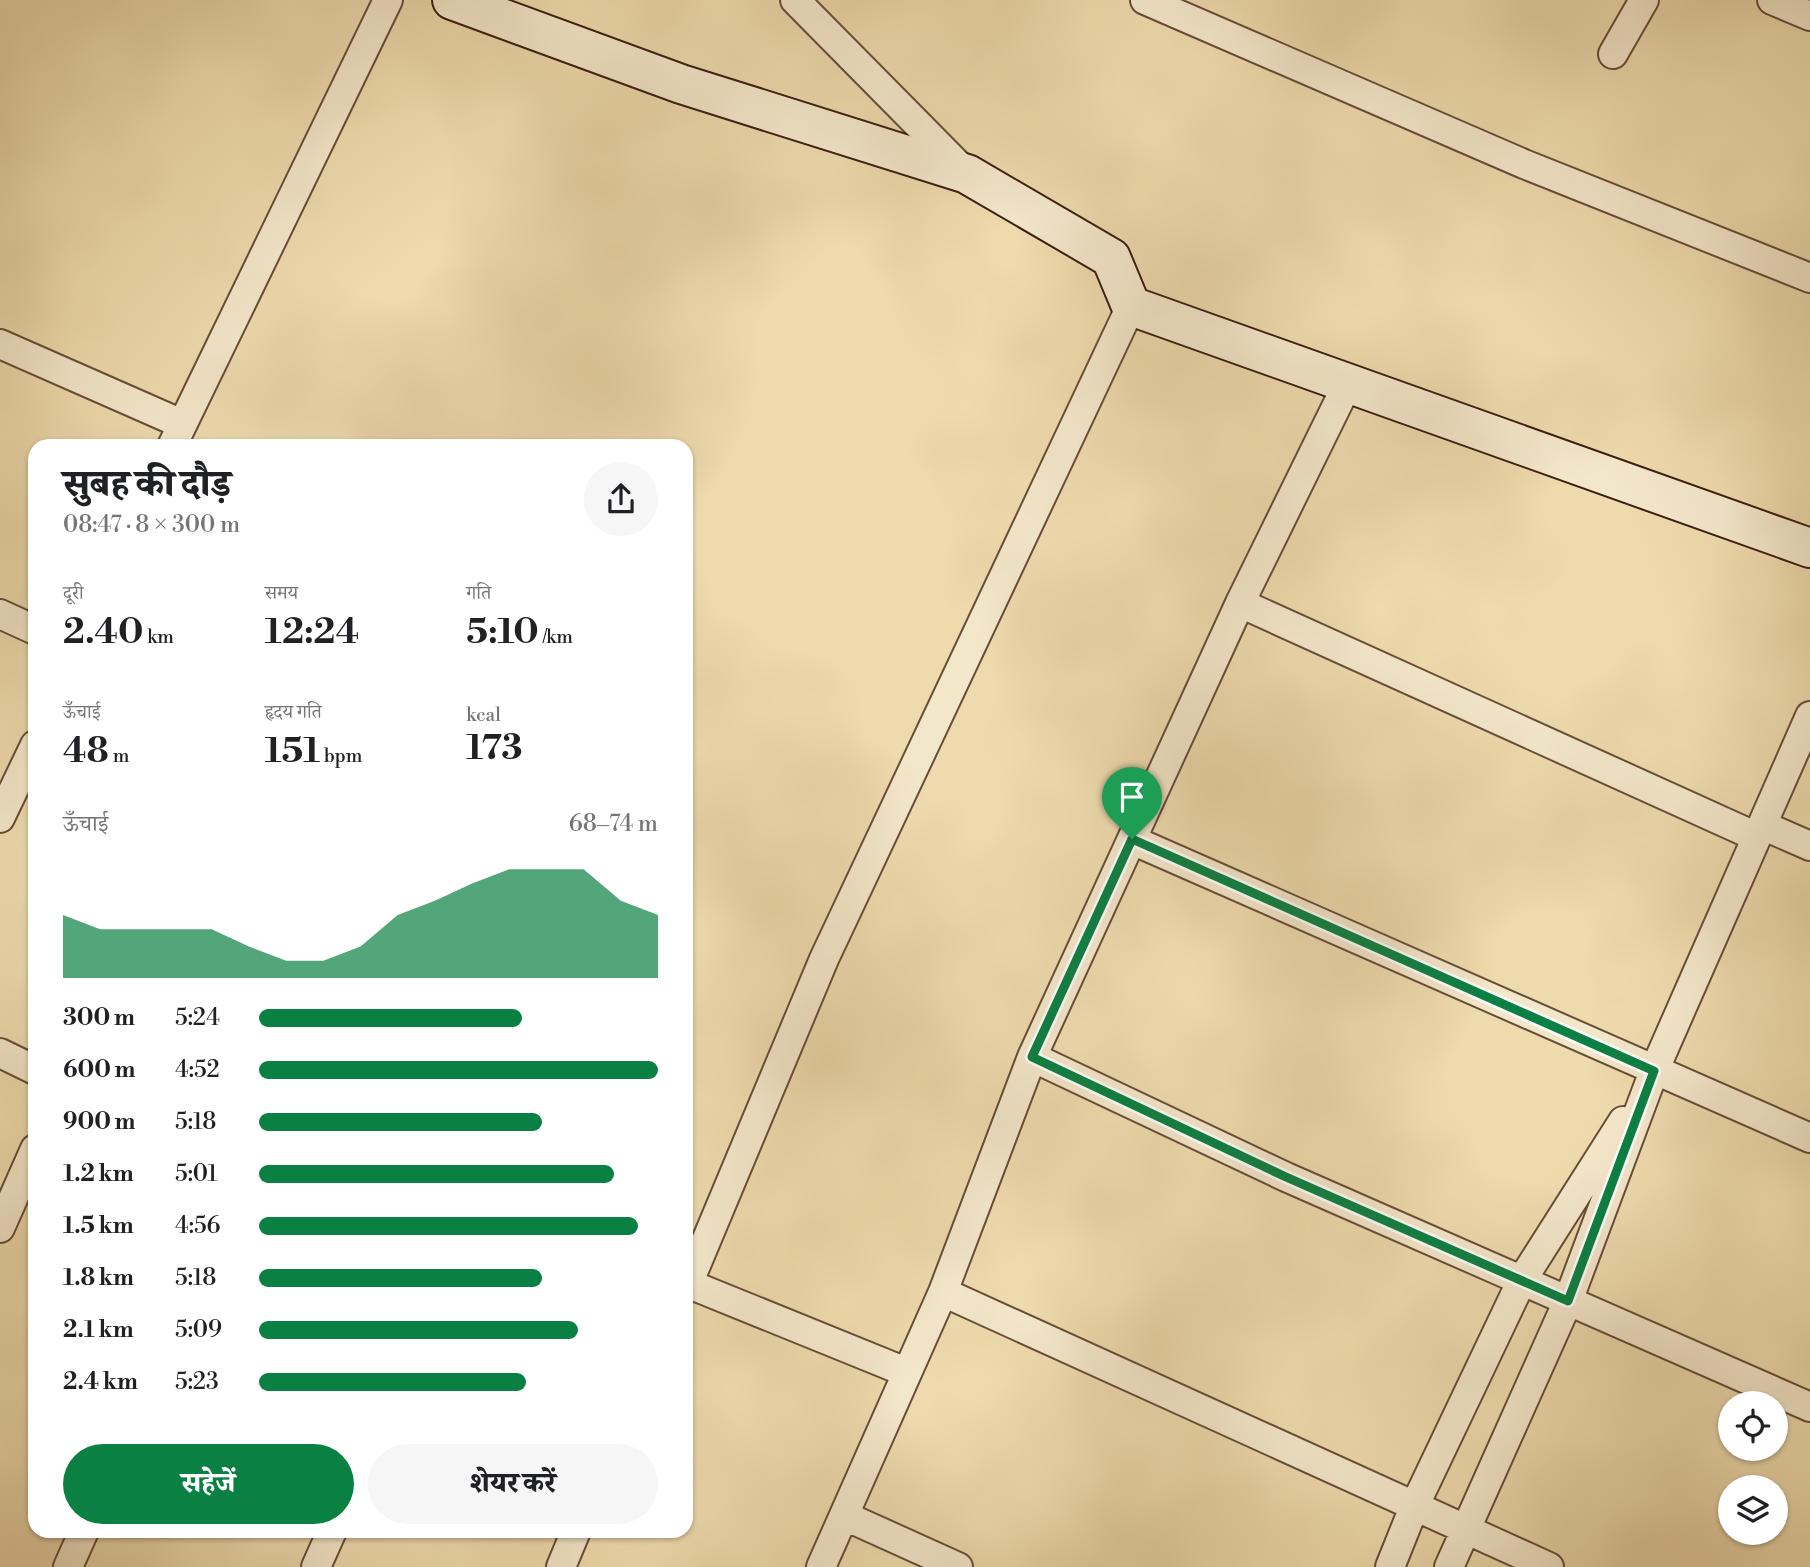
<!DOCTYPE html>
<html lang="hi">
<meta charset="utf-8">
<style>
body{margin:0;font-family:"Libre Bodoni","Noto Serif Devanagari",serif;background:#f6f6f6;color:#202124;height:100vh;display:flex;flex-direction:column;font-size:26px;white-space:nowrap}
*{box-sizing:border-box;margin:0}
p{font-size:23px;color:#757577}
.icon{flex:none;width:38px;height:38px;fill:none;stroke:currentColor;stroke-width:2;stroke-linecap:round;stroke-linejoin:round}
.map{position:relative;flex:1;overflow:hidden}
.sheet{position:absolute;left:28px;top:439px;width:665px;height:1099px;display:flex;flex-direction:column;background:#fff;border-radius:21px;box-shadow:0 2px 5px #0004}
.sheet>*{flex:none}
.fabs{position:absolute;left:1718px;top:1391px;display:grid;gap:14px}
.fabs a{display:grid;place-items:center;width:70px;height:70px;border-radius:50%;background:#fff;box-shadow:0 2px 5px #0004;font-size:35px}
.pin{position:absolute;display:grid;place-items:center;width:60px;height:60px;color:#fff;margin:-72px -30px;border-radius:50% 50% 50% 0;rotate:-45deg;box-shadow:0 0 7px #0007}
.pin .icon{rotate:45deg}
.round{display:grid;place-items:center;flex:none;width:74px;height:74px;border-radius:37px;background:#f6f6f6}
.head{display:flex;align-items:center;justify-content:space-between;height:119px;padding:0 35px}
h1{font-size:38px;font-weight:800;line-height:52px}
.figures{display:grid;grid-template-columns:repeat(3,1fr);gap:10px;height:119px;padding:7px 35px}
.figures div{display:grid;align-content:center}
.figures b{font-size:35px;font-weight:800}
.figures small{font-size:19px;font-weight:400}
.figures p{font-size:19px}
.chart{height:196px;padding:14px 35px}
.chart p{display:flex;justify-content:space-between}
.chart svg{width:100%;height:126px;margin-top:7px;fill:#0b8043;opacity:.7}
.action{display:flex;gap:14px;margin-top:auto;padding:14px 35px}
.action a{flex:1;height:80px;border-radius:42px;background:#0b8043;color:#fff;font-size:28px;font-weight:800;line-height:80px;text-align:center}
.action a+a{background:#f6f6f6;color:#202124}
ul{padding:0 35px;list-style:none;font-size:23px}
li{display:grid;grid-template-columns:112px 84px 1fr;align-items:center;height:52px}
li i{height:18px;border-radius:9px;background:#0b8043}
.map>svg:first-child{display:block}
</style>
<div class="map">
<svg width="1810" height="1567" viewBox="0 0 1810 1567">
<rect width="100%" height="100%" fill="#eddaad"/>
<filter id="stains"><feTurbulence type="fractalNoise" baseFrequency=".00286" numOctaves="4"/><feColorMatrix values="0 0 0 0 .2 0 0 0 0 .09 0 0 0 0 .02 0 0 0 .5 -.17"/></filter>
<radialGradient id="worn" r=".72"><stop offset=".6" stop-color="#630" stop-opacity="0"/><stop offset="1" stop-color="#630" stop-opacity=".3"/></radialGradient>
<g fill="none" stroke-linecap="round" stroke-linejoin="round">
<defs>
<path id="street" d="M795,0L965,172
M1145,0L1524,164L1810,278
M1772,0L1810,16
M1613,54L1644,0
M0,344L182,424
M172,446L388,0
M1240,603L1757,837
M0,614L35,630
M0,818L35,745
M1762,825L1810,846
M1132,840L1810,1138
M0,1053L35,1070
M1032,1057L1286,1177L1810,1407
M0,1228L35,1149
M689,1284L906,1372
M686,1289L824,959L1131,306
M943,1292L1549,1567
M845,1516L958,1567
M68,1567L84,1531
M316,1567L332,1531
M561,1567L576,1531
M821,1567L943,1292L1032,1057L1240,603L1348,383
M1390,1567L1414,1507L1522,1280L1623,1121
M1449,1567L1568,1301L1654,1071L1810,716"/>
<path id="secondary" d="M452,0L681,84L967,174L1111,258L1131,306L1810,548"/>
</defs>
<use href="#street" stroke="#684d38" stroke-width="32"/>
<use href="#secondary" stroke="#3b1e11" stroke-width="42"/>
<use href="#street" stroke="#f3e7ca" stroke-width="28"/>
<use href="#secondary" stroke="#f3e7ca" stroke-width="38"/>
</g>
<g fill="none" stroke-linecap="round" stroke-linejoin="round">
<defs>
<path id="route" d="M1132,839L1654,1071L1568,1301L1286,1177L1032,1057Z"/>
</defs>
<use href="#route" stroke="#fff" stroke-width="14"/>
<use href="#route" stroke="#0b8043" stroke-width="9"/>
</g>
<rect width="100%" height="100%" filter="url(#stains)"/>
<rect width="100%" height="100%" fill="url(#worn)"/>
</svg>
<div class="fabs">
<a><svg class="icon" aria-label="locate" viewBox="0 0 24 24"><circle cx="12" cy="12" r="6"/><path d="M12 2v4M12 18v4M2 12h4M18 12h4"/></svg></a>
<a><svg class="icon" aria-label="layers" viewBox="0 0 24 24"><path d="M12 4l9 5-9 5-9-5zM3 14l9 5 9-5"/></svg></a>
</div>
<div class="pin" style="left:1132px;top:839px;background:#1e9e55"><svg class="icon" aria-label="arrive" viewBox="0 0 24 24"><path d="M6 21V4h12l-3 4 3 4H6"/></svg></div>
<section class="sheet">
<div class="head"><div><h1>सुबह की दौड़</h1><p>08:47 · 8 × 300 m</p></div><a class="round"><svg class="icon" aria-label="share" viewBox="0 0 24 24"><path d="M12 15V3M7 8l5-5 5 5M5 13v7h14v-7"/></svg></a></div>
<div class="figures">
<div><p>दूरी</p><b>2.40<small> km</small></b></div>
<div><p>समय</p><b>12:24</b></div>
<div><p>गति</p><b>5:10<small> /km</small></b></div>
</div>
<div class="figures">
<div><p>ऊँचाई</p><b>48<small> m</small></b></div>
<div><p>हृदय गति</p><b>151<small> bpm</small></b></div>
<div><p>kcal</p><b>173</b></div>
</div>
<div class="chart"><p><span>ऊँचाई</span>68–74 m</p>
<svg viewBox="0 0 160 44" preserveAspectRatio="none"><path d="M0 44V22L10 27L20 27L30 27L40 27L50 33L60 38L70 38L80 33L90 22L100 17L110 11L120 6L130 6L140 6L150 17L160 22V44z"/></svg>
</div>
<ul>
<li><b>300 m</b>5:24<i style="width:66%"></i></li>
<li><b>600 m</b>4:52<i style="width:100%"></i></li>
<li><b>900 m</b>5:18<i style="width:71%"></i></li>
<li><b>1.2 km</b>5:01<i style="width:89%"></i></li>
<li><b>1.5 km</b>4:56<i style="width:95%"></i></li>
<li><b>1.8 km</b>5:18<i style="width:71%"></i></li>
<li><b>2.1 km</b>5:09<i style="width:80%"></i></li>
<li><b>2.4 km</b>5:23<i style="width:67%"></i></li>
</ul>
<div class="action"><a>सहेजें</a><a>शेयर करें</a></div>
</section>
</div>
